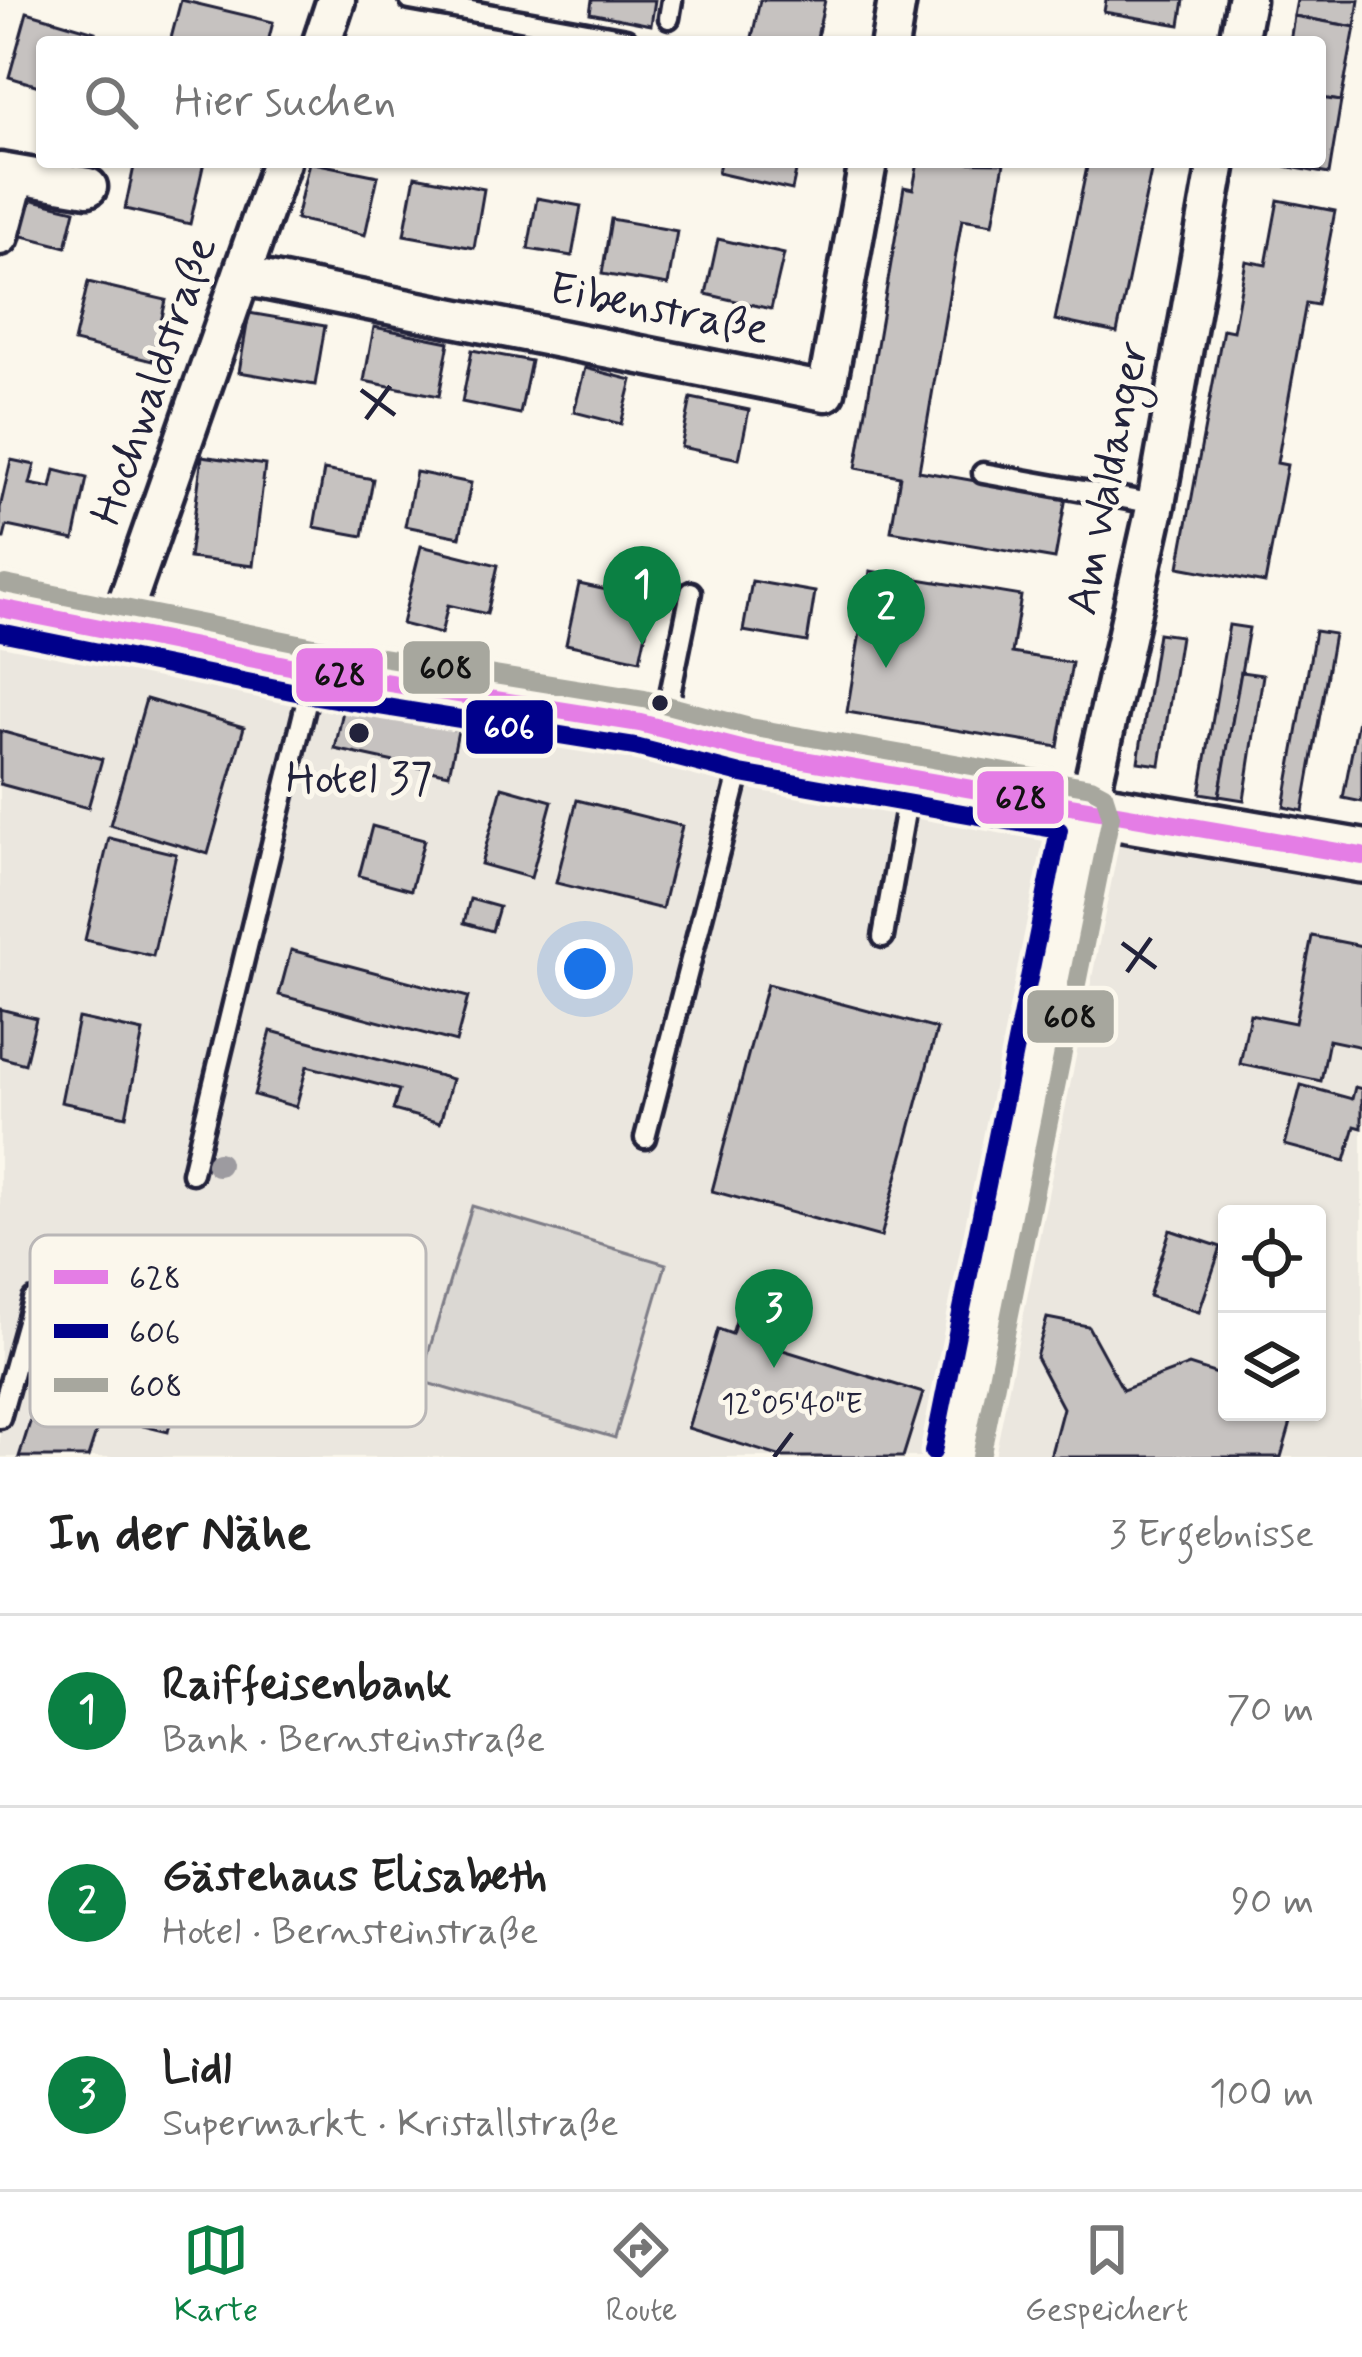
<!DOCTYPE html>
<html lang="de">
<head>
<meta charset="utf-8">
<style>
	:root { --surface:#fff; --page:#f6f6f6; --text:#222; --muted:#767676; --line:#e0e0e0; --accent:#0b8043 }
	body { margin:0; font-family:Mynerve,sans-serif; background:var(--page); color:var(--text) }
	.controls { position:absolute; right:36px; bottom:36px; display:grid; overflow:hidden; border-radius:12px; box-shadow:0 3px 9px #0004 }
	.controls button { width:108px; height:108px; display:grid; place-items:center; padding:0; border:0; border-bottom:3px solid var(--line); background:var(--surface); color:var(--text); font:60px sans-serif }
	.you { position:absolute; left:585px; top:969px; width:42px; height:42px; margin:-30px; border:9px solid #fff; border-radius:50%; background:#1a73e8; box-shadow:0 0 0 18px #1a73e833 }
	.badge { display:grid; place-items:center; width:78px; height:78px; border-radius:50%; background:var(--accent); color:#fff; font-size:39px; font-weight:700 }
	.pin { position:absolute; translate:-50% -99px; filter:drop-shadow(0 3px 6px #0008) }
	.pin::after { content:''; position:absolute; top:63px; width:42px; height:36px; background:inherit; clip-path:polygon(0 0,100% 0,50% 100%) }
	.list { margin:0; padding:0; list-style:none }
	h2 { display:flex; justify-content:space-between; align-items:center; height:156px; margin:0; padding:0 48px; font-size:51px }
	h2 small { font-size:39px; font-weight:400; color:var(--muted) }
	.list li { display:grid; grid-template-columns:78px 1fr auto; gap:36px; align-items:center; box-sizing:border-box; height:192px; padding:0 48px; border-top:3px solid var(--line) }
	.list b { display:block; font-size:45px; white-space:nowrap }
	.list p { margin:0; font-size:39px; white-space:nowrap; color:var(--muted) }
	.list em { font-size:39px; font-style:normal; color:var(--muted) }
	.icon { flex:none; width:66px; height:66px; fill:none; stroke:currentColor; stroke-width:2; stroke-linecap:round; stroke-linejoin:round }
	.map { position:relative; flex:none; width:1362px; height:1457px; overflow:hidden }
	.search { position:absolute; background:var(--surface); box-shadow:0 3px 9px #0004; left:36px; right:36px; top:36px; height:132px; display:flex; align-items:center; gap:30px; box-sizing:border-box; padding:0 42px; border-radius:12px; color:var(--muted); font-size:45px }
	.sheet { height:732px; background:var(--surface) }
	nav { display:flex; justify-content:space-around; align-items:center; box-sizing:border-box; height:168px; border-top:3px solid var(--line); background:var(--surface); font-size:33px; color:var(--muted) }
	nav a { display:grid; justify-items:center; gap:6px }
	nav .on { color:var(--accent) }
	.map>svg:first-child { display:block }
	.built { fill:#ebe7df; fill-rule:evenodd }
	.green { fill:#dbd8d3; stroke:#7e7d87; stroke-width:3 }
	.building { fill:#c6c2c0; stroke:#22223b; stroke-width:3 }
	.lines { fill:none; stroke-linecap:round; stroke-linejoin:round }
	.lane-casing { stroke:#22223b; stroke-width:27 }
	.street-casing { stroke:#22223b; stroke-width:45 }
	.secondary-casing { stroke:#22223b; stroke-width:60 }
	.lane { stroke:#fbf7ec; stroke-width:18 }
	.street { stroke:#fbf7ec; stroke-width:36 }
	.secondary { stroke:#fbf7ec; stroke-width:51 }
	.bus-1-casing { stroke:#fbf7ec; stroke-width:27 }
	.bus-2-casing { stroke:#fbf7ec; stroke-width:27 }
	.bus-3-casing { stroke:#fbf7ec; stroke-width:27 }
	.bus-1 { stroke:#e47de5; stroke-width:18 }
	.bus-2 { stroke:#00008b; stroke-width:18 }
	.bus-3 { stroke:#a7a79e; stroke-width:18 }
	.tree { fill:#9d9ba0 }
	.ticks { fill:none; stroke:#22223b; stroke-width:4.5 }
	.bus-dot { fill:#22223b; stroke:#fbf7ec; stroke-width:4.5 }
	.labels { text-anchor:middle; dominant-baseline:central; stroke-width:10; stroke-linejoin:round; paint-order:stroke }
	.street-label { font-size:45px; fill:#22223b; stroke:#fbf7ec }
	.poi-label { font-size:45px; fill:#22223b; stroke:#fbf7ec }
	.key { fill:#fbf7ec; stroke:#bab7b7; stroke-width:3 }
	.key-label { font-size:33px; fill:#22223b }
	.ticks-label { font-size:30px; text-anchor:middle; fill:#22223b; stroke:#fbf7ec; stroke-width:10; stroke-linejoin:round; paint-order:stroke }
	.line-badge { stroke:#fbf7ec; stroke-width:4.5 }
	.badge-label { font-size:33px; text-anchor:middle; font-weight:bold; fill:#fff }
	.pale-badge-label { font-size:33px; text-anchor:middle; font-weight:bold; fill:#111 }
</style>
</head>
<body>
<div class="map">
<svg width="1362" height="1457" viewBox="0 0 1362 1457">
	<rect width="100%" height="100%" fill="#fbf7ec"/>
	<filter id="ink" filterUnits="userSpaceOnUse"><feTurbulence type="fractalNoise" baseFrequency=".00833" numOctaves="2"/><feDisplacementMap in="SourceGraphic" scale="24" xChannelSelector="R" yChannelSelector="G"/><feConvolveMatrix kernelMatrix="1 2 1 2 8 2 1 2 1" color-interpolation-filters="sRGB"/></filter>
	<g filter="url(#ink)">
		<path class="built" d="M0,620L1126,834L1362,887V1457H0ZM1227,1214H1317V1412H1227Z"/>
		<polygon class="green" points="472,1206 666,1264 615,1438 420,1381"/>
		<g class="building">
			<polygon points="181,0 273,22 268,42 170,42"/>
			<polygon points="592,0 655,0 651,25 590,13"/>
			<polygon points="760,0 825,0 816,42 751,42"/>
			<polygon points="1106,0 1184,0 1180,25 1104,12"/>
			<polygon points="1297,0 1359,0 1355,27 1294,16"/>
			<polygon points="27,12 95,32 92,42 42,42 42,87 9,77"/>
			<polygon points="1294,16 1355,27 1341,101 1320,98 1320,42 1290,42"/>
			<polygon points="1320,98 1341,101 1329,174 1268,163 1320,162"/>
			<polygon points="135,162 204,162 190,224 125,209"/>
			<polygon points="309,162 378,176 365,235 296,219"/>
			<polygon points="720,162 798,162 792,190 718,173"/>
			<polygon points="918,162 1004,163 993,224 962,219 919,471 1066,497 1055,559 891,531 900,476 856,468 904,187 913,189"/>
			<polygon points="1088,162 1153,162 1117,333 1055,320"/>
			<polygon points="415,176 484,189 474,248 404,235"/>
			<polygon points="25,198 75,210 66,247 15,234"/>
			<polygon points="537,198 581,206 572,256 528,249"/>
			<polygon points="1278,200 1335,211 1317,305 1306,303 1277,463 1287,465 1265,583 1179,567 1223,329 1233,331 1246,261 1266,265"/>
			<polygon points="611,219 677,231 668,285 602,274"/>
			<polygon points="718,239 784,254 771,309 706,294"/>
			<polygon points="88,282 166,300 152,361 74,342"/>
			<polygon points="249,313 325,326 315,385 239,372"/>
			<polygon points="374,327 449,342 439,396 364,381"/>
			<polygon points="472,350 531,361 520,414 462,402"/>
			<polygon points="585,368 632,380 621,424 574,412"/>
			<polygon points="691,398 749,410 739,459 681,447"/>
			<polygon points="202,456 265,465 253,566 189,558"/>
			<polygon points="11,460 35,465 30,484 51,488 55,470 87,478 74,540 7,526 4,538 0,538 0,508"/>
			<polygon points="324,470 373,479 363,536 314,527"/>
			<polygon points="416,472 471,483 460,537 405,526"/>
			<polygon points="421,546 498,565 487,614 448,605 441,634 402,624"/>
			<polygon points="870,571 1021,596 1012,653 1072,663 1058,747 847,712"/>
			<polygon points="752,581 815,592 807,642 743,631"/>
			<polygon points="579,584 653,600 640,660 566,644"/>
			<polygon points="1229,625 1249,628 1219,796 1200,793"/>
			<polygon points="1315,631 1334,634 1303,811 1284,807"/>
			<polygon points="1158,633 1180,636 1160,765 1138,762"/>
			<polygon points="1241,672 1263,675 1244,800 1219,796"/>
			<polygon points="146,699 244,727 208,854 110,825"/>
			<polygon points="1362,699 1362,802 1343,798"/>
			<polygon points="344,706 458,731 449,774 335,749"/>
			<polygon points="0,731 102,759 88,808 0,784"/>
			<polygon points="502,787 552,801 531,878 481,864"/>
			<polygon points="577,800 682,826 662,909 556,883"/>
			<polygon points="372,826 424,840 411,890 359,876"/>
			<polygon points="109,838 176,854 153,956 85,940"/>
			<polygon points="470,899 499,907 492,931 464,923"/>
			<polygon points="1312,936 1362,946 1362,1047 1329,1040 1321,1081 1240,1064 1250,1014 1295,1023"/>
			<polygon points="291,950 468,997 456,1042 279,995"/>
			<polygon points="767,984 937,1029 881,1237 712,1191"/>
			<polygon points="0,1009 36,1018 25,1064 0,1057"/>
			<polygon points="78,1018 143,1032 126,1116 61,1102"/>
			<polygon points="271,1031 452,1079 440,1123 393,1110 399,1090 307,1066 296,1107 254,1095"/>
			<polygon points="1301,1085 1352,1099 1355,1087 1362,1089 1362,1128 1355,1126 1345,1161 1285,1145"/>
			<polygon points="1170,1230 1221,1247 1199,1312 1149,1296"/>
			<polygon points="740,1308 768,1317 760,1343 923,1393 903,1457 782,1457 688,1428 718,1329 732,1334"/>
			<polygon points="1047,1318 1088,1326 1123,1390 1189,1365 1227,1377 1227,1412 1294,1412 1281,1457 1050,1457 1063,1408 1036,1357"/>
			<polygon points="55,1343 118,1364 88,1457 19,1457"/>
			<polygon points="152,1389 176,1395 168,1432 143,1426"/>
		</g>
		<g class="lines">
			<defs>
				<g id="lane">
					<polyline points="410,0 626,39"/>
					<polyline points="669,18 672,0"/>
					<polyline points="983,473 1156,504"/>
					<polyline points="664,724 691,592"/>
					<polyline points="883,937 910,784"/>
					<polyline points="645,1138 744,754"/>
					<polyline points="192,1173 313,675"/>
					<polyline points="0,1418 33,1300"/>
				</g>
				<g id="street">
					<polyline points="322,42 336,0"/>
					<polyline points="890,42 897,0"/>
					<polyline points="1238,42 1246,0"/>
					<polyline points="0,172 88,187"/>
					<polyline points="0,236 16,176"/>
					<polyline points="243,276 826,392 868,162"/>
					<polyline points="117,631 281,162"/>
					<polyline points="957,1457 1087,811 1156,504 1217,162"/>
				</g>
				<polyline id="secondary" points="0,608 315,671 640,723 745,750 1362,856"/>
			</defs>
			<use href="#lane" class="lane-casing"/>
			<use href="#street" class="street-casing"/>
			<use href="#secondary" class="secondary-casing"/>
			<use href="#lane" class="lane"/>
			<use href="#street" class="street"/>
			<use href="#secondary" class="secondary"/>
			<defs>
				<polyline id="bus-1" points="0,608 315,671 640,723 745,750 1362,856"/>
				<polyline id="bus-2" points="0,632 311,695 635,747 741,774 1059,830 933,1452"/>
				<polyline id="bus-3" points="5,584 319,647 644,699 750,727 1091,787 1104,794 1111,816 981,1457"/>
			</defs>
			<use href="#bus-1" class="bus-1-casing"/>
			<use href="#bus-2" class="bus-2-casing"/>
			<use href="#bus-3" class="bus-3-casing"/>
			<use href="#bus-1" class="bus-1"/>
			<use href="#bus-2" class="bus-2"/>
			<use href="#bus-3" class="bus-3"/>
		</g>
		<circle class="tree" cx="218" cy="1164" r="12"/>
	</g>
	<path class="ticks" d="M361,390L395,415M366,419L390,386M1122,943L1156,968M1127,972L1151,938M774,1457L792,1433"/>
	<g class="bus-dot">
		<circle cx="660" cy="703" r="10"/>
		<circle cx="359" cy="733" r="12"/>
	</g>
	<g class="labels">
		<g class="street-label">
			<text transform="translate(659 310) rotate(11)">Eibenstraße</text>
			<text transform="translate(155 381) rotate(-71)">Hochwaldstraße</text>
			<text transform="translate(1109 478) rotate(-79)">Am Waldanger</text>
		</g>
		<g class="poi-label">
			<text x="359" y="779">Hotel 37</text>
		</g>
	</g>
	<rect x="30" y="1235" width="396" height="192" rx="18" class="key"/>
	<rect x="54" y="1270" width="54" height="14" fill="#e47de5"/>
	<rect x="54" y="1324" width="54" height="14" fill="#00008b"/>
	<rect x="54" y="1378" width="54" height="14" fill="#a7a79e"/>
	<g class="key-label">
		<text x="129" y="1289">628</text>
		<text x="129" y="1343">606</text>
		<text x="129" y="1397">608</text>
	</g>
	<g class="ticks-label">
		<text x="792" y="1413">12°05'40"E</text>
	</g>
	<g class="line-badge">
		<rect x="401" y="639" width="91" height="57" rx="12" fill="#a7a79e"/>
		<rect x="294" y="646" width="91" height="58" rx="12" fill="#e47de5"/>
		<rect x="464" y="698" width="91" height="58" rx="12" fill="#00008b"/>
		<rect x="975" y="769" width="91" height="57" rx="12" fill="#e47de5"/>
		<rect x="1025" y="988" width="91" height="57" rx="12" fill="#a7a79e"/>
	</g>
	<g class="badge-label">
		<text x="509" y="738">606</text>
	</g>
	<g class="pale-badge-label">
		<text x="446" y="679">608</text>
		<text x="340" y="686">628</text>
		<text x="1021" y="809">628</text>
		<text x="1070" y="1028">608</text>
	</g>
</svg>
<div class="controls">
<button><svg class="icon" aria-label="locate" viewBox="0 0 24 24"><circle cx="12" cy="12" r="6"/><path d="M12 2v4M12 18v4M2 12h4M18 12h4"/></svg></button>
<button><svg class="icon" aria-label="layers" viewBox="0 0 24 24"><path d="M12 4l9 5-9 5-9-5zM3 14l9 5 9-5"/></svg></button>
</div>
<div class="you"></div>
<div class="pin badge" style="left:642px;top:645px">1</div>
<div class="pin badge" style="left:886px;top:668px">2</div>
<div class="pin badge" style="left:774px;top:1368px">3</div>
<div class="search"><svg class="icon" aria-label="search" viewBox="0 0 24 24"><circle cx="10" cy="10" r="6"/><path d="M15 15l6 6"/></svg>Hier suchen</div>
</div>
<section class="sheet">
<h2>In der Nähe<small>3 Ergebnisse</small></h2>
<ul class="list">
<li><span class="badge">1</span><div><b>Raiffeisenbank</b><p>Bank · Bernsteinstraße</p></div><em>70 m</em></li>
<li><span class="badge">2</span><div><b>Gästehaus Elisabeth</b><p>Hotel · Bernsteinstraße</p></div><em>90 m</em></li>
<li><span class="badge">3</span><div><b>Lidl</b><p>Supermarkt · Kristallstraße</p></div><em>100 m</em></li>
</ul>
</section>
<nav>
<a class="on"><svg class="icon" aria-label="map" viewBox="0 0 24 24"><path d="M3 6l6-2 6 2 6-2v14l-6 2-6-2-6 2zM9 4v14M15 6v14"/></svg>Karte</a>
<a><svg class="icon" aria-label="directions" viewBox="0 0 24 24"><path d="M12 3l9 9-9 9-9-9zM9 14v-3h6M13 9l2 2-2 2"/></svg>Route</a>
<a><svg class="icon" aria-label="saved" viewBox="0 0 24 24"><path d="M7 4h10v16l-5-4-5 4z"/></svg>Gespeichert</a>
</nav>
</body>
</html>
